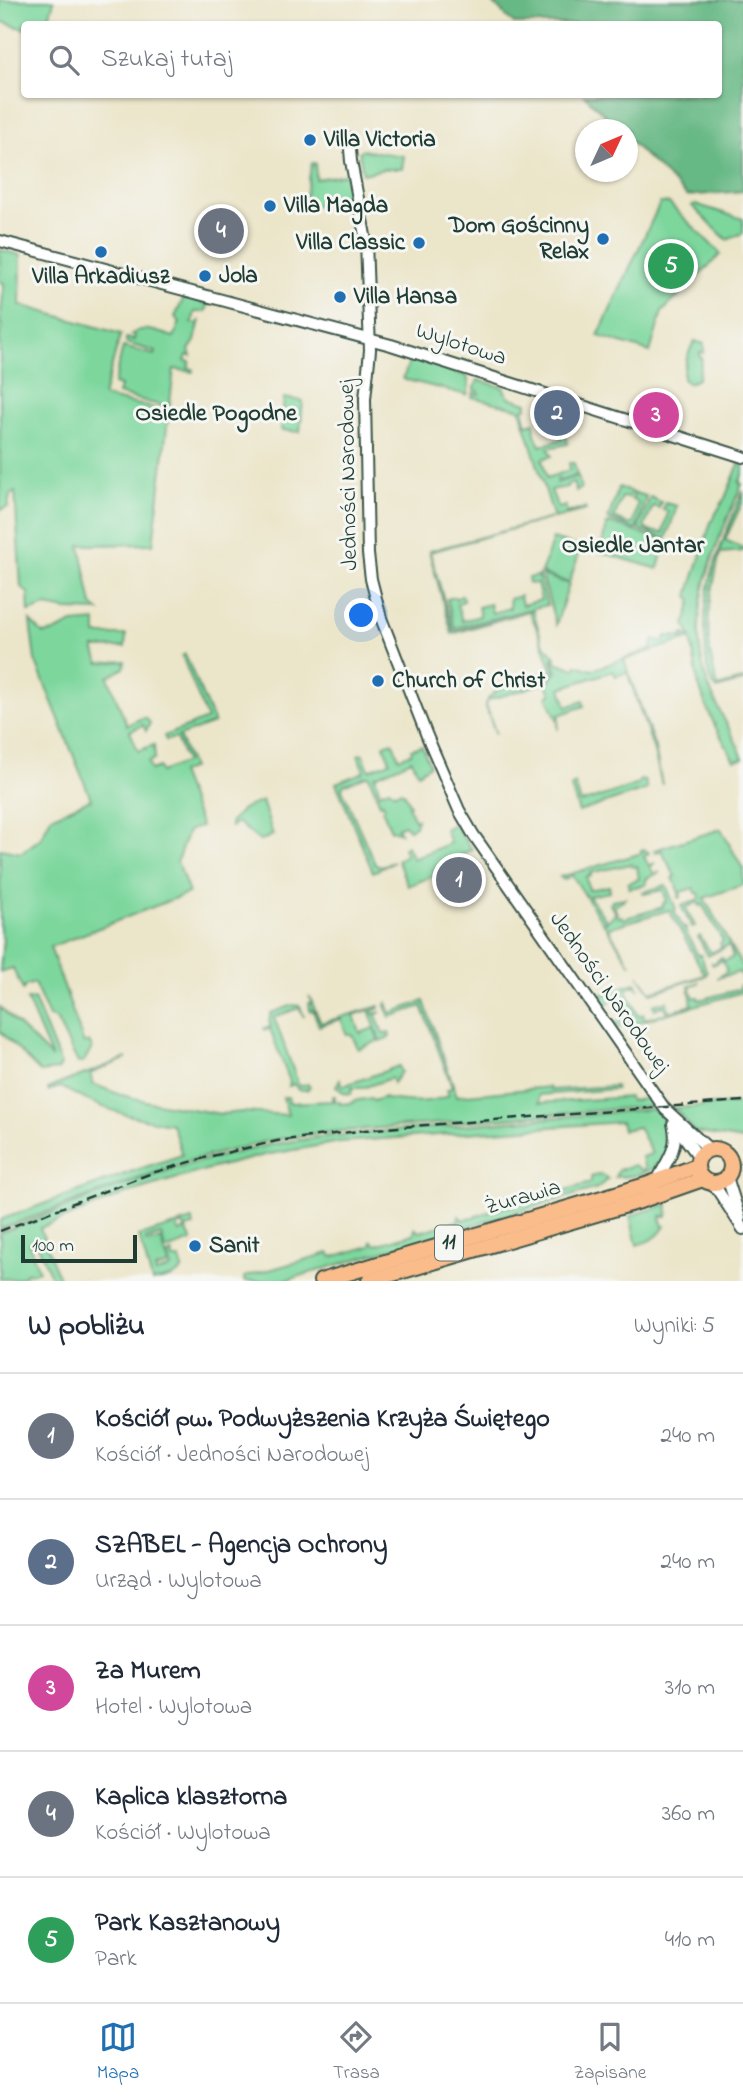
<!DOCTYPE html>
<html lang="pl">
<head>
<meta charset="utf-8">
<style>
	:root { --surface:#fff; --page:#f6f6f7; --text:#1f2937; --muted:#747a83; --line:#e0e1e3; --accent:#1f6fb2 }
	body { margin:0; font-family:"Indie Flower",sans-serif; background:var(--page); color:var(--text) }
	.compass { position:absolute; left:575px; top:119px; width:63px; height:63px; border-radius:50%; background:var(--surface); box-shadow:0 2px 5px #0004; rotate:46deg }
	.scale { position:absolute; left:21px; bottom:18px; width:116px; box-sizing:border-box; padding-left:7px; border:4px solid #1f3d34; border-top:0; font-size:19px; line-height:24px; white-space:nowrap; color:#1f3d34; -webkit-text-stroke:5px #f6f6f2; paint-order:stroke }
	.you { position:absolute; left:362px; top:616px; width:24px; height:24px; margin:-18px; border:5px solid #fff; border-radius:50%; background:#1a73e8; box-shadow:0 0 0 10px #1a73e833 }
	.badge { display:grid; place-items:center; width:46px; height:46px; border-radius:50%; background:var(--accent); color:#fff; font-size:23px; font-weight:700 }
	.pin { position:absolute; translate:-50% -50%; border:4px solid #fff; box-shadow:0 2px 7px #0006 }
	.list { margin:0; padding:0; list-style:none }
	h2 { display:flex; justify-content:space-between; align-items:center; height:91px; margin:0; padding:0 28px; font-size:30px }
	h2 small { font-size:23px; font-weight:400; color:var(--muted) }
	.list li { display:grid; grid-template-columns:46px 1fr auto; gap:21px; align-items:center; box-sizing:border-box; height:126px; padding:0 28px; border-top:2px solid var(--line) }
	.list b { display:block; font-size:26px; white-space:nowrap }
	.list p { margin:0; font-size:23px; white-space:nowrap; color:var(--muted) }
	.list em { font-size:23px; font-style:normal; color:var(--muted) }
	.icon { flex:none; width:38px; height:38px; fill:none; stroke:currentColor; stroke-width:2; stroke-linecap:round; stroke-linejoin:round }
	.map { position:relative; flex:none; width:743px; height:1281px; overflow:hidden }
	.search { position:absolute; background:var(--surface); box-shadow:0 2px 5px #0004; left:21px; right:21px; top:21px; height:77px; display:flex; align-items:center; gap:18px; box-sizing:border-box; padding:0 24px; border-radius:7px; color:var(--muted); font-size:26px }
	.sheet { height:721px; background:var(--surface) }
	nav { display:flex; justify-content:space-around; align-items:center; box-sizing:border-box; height:98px; border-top:2px solid var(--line); background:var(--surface); font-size:19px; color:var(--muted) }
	nav a { display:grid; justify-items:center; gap:4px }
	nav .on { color:var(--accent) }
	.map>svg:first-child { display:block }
	.green { fill:#7dd79d; stroke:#4e8a68; stroke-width:2 }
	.forest { fill:#66b884; stroke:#427a5c; stroke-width:2 }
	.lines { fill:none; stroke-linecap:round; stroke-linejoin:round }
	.minor-casing { stroke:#3e564a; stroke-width:14 }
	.major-casing { stroke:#3e564a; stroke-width:18 }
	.minor { stroke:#fff; stroke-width:10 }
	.major { stroke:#f9bc8a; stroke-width:14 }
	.rail { stroke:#1f3d34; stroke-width:2.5; stroke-dasharray:10 5; stroke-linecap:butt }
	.poi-dot { fill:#1f6fb2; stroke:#f6f6f2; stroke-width:2.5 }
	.labels { text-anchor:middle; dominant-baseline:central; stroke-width:6; stroke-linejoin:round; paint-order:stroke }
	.shield { fill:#f6f6f2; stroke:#60746d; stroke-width:2 }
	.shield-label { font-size:21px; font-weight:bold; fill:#1f3d34 }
	.poi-label { font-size:23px; font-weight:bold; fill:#1f3d34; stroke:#f6f6f2; text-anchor:start }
	.street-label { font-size:23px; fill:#1f3d34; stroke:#f6f6f2 }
	.neighbourhood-label { font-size:24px; font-weight:bold; fill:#1f3d34; stroke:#f6f6f2 }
</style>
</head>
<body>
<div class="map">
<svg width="743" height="1281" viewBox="0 0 743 1281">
	<rect width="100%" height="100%" fill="#f6f6f2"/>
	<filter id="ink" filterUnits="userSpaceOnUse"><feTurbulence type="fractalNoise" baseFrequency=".0143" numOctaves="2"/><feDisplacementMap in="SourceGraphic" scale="14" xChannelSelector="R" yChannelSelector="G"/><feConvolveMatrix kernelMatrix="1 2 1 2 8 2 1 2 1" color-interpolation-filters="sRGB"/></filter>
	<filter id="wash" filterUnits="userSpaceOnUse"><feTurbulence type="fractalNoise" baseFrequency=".00686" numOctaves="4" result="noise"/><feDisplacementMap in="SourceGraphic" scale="28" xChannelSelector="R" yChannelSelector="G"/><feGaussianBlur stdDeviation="1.57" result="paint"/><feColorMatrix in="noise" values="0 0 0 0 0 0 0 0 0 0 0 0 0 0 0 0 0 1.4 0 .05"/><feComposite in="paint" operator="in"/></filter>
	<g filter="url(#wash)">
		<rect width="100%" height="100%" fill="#ebe5c9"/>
		<g class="green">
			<polygon points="0,0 50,0 54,1 47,24 24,24 24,29 0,21"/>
			<polygon points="362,150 404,156 402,169 384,169 363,174 359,152"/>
			<polygon points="312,163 315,163 316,179 346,174 351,199 303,208"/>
			<polygon points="660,203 669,203 721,254 662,312 650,352 598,336"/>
			<polygon points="695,204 743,219 743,233 727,240 692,206"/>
			<path d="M0,250L21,255L20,305L121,334L103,396L109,398L162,410L163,406L118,394L120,386L114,384L123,347L155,355L156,352L126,343V338L134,340L135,336L131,335C142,324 159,333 174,337L180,322L175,317L184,297L209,304L205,312H195L192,323L198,324L200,320L195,341L189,350L191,356L187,355L185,361L190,362L188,368L193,369V372L174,369L153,544L80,545L92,605L99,611L67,610L46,606L29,612L28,593L21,587L15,492L10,495L8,507L0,510V334L2,325L0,324L4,283L0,282Z"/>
			<path d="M695,341L704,344V353L700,352L699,356L702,358L698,379L688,383L683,379C682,372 690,346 695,341Z"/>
			<polygon points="410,359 467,376 469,385 467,395 403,379"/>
			<polygon points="478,380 503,387 508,397 527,403 527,408 523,408 527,425 534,423 535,434 540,446 562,439 560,433 565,432 568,444 548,448 552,456 542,459 547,478 570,470 569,463 574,463 577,475 560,480 558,478 557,483 578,476 581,489 576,491 573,482 567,485 567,487 551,490 558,508 566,506 566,513 585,508 586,510 554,518 520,409 472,397 473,393 479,394 479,391 474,390"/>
			<polygon points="284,398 303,401 300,432 281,430"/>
			<path d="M739,464L743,465V473L739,483L742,484C716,547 686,605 705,675C713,704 732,730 743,758L734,760L716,728L706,706L698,683L691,638L624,660L655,747L662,785L653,748L627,672L616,676L613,671L561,688L567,707L583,701L584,706L559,715L558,730V721L547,696L551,694L547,684L557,672L554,662L556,656V662L575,669L577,665L592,670L651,649L654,639L664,642L666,636L683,637V634H686L687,637H691L685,624L692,600L688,596L711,522L725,498Z"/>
			<polygon points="619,487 631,492 629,498 622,497 614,518 627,524 633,524 638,502 632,500 634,493 646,496 636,530 608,519"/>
			<path d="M743,491V501L725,540L743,548V551L720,553C708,609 702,633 718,687L743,679V681L717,689C708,681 707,665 706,654C699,589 719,550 743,491Z"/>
			<polygon points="650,497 661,502 659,508 653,506 644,527 649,531 663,533 668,512 663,510 665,503 677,506 666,539 638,529"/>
			<path d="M552,518L430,552L453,631L533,610L542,641L554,656L552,661L555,671L546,683L488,700L486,705L496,735L485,704C493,685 532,675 552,671C546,651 538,630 529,611L452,634L429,551Z"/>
			<polygon points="610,523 665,541 658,569 600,552 607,524"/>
			<polygon points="553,539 581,548 569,583 541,573"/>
			<polygon points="539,575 547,605 454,628 447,599 455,597 456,599 462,595 464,601 457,604 462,621 480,616 478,607 490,604 492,613 510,608 509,599 520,596 522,605 541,600 537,583 529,584 528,578 537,576 538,578"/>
			<polygon points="542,575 569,584 556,625"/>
			<polygon points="30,621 43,634 54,632 73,623 96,621 96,635 126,635 125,647 94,648 99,663 125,661 124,668 108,677 127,725 142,718 146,718 150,723 146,731 143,725 130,731 138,751 154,745 155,759 148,762 151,770 159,767 161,772 186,762 176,738 166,740 164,736 207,719 182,656 185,654 214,723 179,736 192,768 180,773 201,826 188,831 177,861 189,893 50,947 84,1044 89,1042 92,1048 84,1061 78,1063 56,1019 49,1017 34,983 25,986 23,990 13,968 0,972 3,939 0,931 0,849 21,853 41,838 51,817 91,799 35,660"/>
			<polygon points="393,742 399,758 412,753 411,749 422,746 430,765 418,773 412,760 375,776 379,790 375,791 369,776 366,776 343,785 342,789 375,864 381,866 394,862 373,872 336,783 364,772 358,755 363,754 369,770 390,762 384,745"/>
			<polygon points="640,780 645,781 647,789 579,812 571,787 575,784 581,803 639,784"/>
			<polygon points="389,789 395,793 401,791 405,794 410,805 408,806 415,820 417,819 415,826 409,829 404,825 397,828 400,833 391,830 382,809 385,808 383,803 380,804 376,794"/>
			<polygon points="262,801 273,835 260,841 237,822 231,827 230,823 242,809"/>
			<polygon points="457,822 459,832 472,849 434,870 436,875 408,886 397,860 406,855 403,848 407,846 413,859 450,843 445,829"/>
			<polygon points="721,829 743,869 743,885 704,898 743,968 743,982 740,972 717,978 727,971 722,960 713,965 711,962 714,964 721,957 725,961 733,957 729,945 708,956 698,937 700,936 711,953 722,947 720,943 723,941 702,904 700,906 697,902 686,908 695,926 692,927 681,906 700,899 699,893 696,893 694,888 680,892 681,897 678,898 680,896 673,877 675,876 661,850 656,853 654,850"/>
			<polygon points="644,849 649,853 644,857 649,866 655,863 650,867 654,874 660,872 646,879 646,885 629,888 628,883 639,879 637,866 632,867 631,864 590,873 591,876 586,877 589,890 609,886 610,892 589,896 606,920 603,923 572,875 564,880 560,877 642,853 641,850"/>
			<polygon points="666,885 676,909 674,911 684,929 686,928 685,931 698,955 701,955 707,973 705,976 651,993 638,975 651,992 705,975 669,910 608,928 631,965 604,924 616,913 610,905 612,900 625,898 623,901 614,905 618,917 622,916 623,919 663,907 663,903 667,902 663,890 644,894 643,892"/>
			<polygon points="700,982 690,986 694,998 698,997 699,1000 740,989 739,986 743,985 743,992 617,1028 614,1023 630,1018 616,998 603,1007 598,1002 603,1000 602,998 597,999 595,997 634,983 637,984 639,990 636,985 626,989 638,1016 643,1014 645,1019 667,1013 664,1005 655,1009 653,1005 667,1001 669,1012 692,1005 689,986"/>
			<polygon points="309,996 321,1023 379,1006 379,1008 372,1011 373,1014 381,1012 376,1015 383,1034 389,1033 390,1037 380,1041 369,1010 354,1015 360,1033 374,1028 378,1041 358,1049 352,1035 347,1035 341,1019 319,1026 313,1010 310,1011 309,1003 312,1002"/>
			<polygon points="34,999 61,1065 58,1070 40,1072 0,1031 0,1007 52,1058 27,1000"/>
			<path d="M424,1001L457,1096L549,1087L550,1090L615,1086L616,1089L539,1095V1103L629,1097L630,1101L649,1098L654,1106L318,1133L267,1141L184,1162L0,1229V1220L133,1171L182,1155L172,1124C132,1119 96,1107 61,1087L48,1091V1089L54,1086L127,1058L90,1074L93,1084L118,1094L150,1102L221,1114L242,1112L288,1115L283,1097H288L289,1103L333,1101V1096H335V1101L340,1102V1104L352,1103L353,1101L371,1098L373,1101L385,1097L386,1099C408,1101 428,1105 449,1095L447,1090L452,1087L422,1006L390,1017L385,1006L387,1003L391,1013Z"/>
			<polygon points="293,1005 300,1006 304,1017 299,1008 274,1017 299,1086 308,1084 310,1086 307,1090 298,1090 294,1084 289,1086 290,1082 270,1029 265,1030 264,1028 271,1027 269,1021 271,1013"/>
			<polygon points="399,1066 401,1072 393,1083 391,1078 363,1088 352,1088 351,1094 344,1093 336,1086 340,1079 343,1086"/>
			<polygon points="743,1103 743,1140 695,1132 674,1108"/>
			<path d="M655,1109C674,1126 673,1159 648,1171C638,1176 626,1177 615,1177L618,1170L634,1165L642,1170H645L642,1157L652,1154L638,1127L623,1130L621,1122L340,1142L265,1155L209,1169L130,1192L40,1228L60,1281H53L36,1241L29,1244L39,1271L29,1274L28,1272L24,1274L25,1276L14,1279H0V1233L115,1188L185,1165L268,1145L320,1137Z"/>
			<polygon points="598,1175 604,1176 608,1179 597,1188 283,1281 244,1281 244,1277 329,1253 332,1257 371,1246 372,1241 376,1245 414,1234 415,1228 419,1232 458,1221 459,1216 463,1220 503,1208 504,1203 507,1207 547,1195 548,1190 551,1194 591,1183 591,1177"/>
			<path d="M668,1204L667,1216H661L662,1225L665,1226C658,1238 650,1241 637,1245L630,1216Z"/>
			<path d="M192,1220L194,1226L186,1228L181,1224L177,1228L180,1232L186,1229L192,1241L166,1250L161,1235L146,1240L147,1243L161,1239L169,1265L155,1269L156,1273L171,1268L167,1255L172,1253L173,1259H180L183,1269C177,1277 162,1281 152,1281L139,1236Z"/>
		</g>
		<polygon class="forest" points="490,0 743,0 743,191 687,196 628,139 628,130 619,129 584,95 718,94 718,24 514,24"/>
	</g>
	<g filter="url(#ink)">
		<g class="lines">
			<defs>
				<g id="minor">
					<polyline points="349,138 351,161 366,241 370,350 365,399 368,554 371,579 381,618 427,736 459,810 473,834 651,1089 665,1109 709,1149"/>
					<polyline points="0,241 391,345 743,457"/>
					<polyline points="678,1129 699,1157"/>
					<polyline points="727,1177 740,1218"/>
					<path d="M657,1181C666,1161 680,1148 673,1124"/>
					<polyline points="713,1183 743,1229"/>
				</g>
				<g id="major">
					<circle cx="714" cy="1166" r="17"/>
					<polyline points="321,1281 646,1185 697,1166"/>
					<polyline points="369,1281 640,1201 703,1179"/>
				</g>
			</defs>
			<use href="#minor" class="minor-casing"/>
			<use href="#major" class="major-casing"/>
			<use href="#minor" class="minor"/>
			<use href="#major" class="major"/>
			<polyline class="rail" points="0,1231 152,1173 208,1157 277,1141 374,1129 743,1101"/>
		</g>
	</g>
	<g class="poi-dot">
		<circle cx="310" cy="140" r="7"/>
		<circle cx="270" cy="206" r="7"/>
		<circle cx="603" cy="239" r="7"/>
		<circle cx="419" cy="243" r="7"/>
		<circle cx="101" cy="252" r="7"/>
		<circle cx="205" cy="276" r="7"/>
		<circle cx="340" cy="297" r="7"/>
		<circle cx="378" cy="681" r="7"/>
		<circle cx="195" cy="1246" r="7"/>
	</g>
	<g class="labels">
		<rect class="shield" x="435" y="1225.5" width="28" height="35" rx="5"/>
		<g class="shield-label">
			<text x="449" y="1243">11</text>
		</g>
		<g class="poi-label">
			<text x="324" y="140">Villa Victoria</text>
			<text x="284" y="206">Villa Magda</text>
			<text x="589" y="226" text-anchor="end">Dom Gościnny<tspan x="589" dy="26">Relax</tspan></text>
			<text x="405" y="243" text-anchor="end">Villa Classic</text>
			<text x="219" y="276">Jola</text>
			<text x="101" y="277" text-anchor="middle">Villa Arkadiusz</text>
			<text x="354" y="297">Villa Hansa</text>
			<text x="392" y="681">Church of Christ</text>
			<text x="209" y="1246">Sanit</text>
		</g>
		<g class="street-label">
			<text transform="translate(461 345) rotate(18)">Wylotowa</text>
			<text transform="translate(349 475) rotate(-91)">Jedności Narodowej</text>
			<text transform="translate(609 993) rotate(55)">Jedności Narodowej</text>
			<text transform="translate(523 1198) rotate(-16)">Żurawia</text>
		</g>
		<g class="neighbourhood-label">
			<text x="216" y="414">Osiedle Pogodne</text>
			<text x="633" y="546">Osiedle Jantar</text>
		</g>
	</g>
</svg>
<svg class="compass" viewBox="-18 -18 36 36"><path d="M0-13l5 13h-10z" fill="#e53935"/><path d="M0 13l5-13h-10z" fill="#747a83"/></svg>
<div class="scale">100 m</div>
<div class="you"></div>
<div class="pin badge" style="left:459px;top:880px;background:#6b7280">1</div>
<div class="pin badge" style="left:557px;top:413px;background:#5c6f8a">2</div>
<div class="pin badge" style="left:656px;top:415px;background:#d1479c">3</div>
<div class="pin badge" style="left:221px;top:231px;background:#6b7280">4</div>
<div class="pin badge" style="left:671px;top:266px;background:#2e9e5b">5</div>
<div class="search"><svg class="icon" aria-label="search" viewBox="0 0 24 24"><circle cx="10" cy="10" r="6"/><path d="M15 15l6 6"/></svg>Szukaj tutaj</div>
</div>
<section class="sheet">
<h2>W pobliżu<small>Wyniki: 5</small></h2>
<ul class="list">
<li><span class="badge" style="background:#6b7280">1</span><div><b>Kościół pw. Podwyższenia Krzyża Świętego</b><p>Kościół · Jedności Narodowej</p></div><em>240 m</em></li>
<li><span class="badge" style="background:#5c6f8a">2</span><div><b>SZABEL - Agencja Ochrony</b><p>Urząd · Wylotowa</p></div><em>240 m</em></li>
<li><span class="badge" style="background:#d1479c">3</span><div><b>Za Murem</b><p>Hotel · Wylotowa</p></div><em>310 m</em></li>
<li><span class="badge" style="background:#6b7280">4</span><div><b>Kaplica klasztorna</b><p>Kościół · Wylotowa</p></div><em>360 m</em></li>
<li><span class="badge" style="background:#2e9e5b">5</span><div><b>Park Kasztanowy</b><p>Park</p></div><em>410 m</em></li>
</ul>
</section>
<nav>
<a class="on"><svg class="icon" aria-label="map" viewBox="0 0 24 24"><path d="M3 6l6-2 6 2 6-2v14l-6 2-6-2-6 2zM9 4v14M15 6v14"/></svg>Mapa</a>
<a><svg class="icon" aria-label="directions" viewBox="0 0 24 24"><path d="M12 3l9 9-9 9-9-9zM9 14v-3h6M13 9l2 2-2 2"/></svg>Trasa</a>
<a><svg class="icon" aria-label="saved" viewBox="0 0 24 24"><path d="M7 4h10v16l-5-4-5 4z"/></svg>Zapisane</a>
</nav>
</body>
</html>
